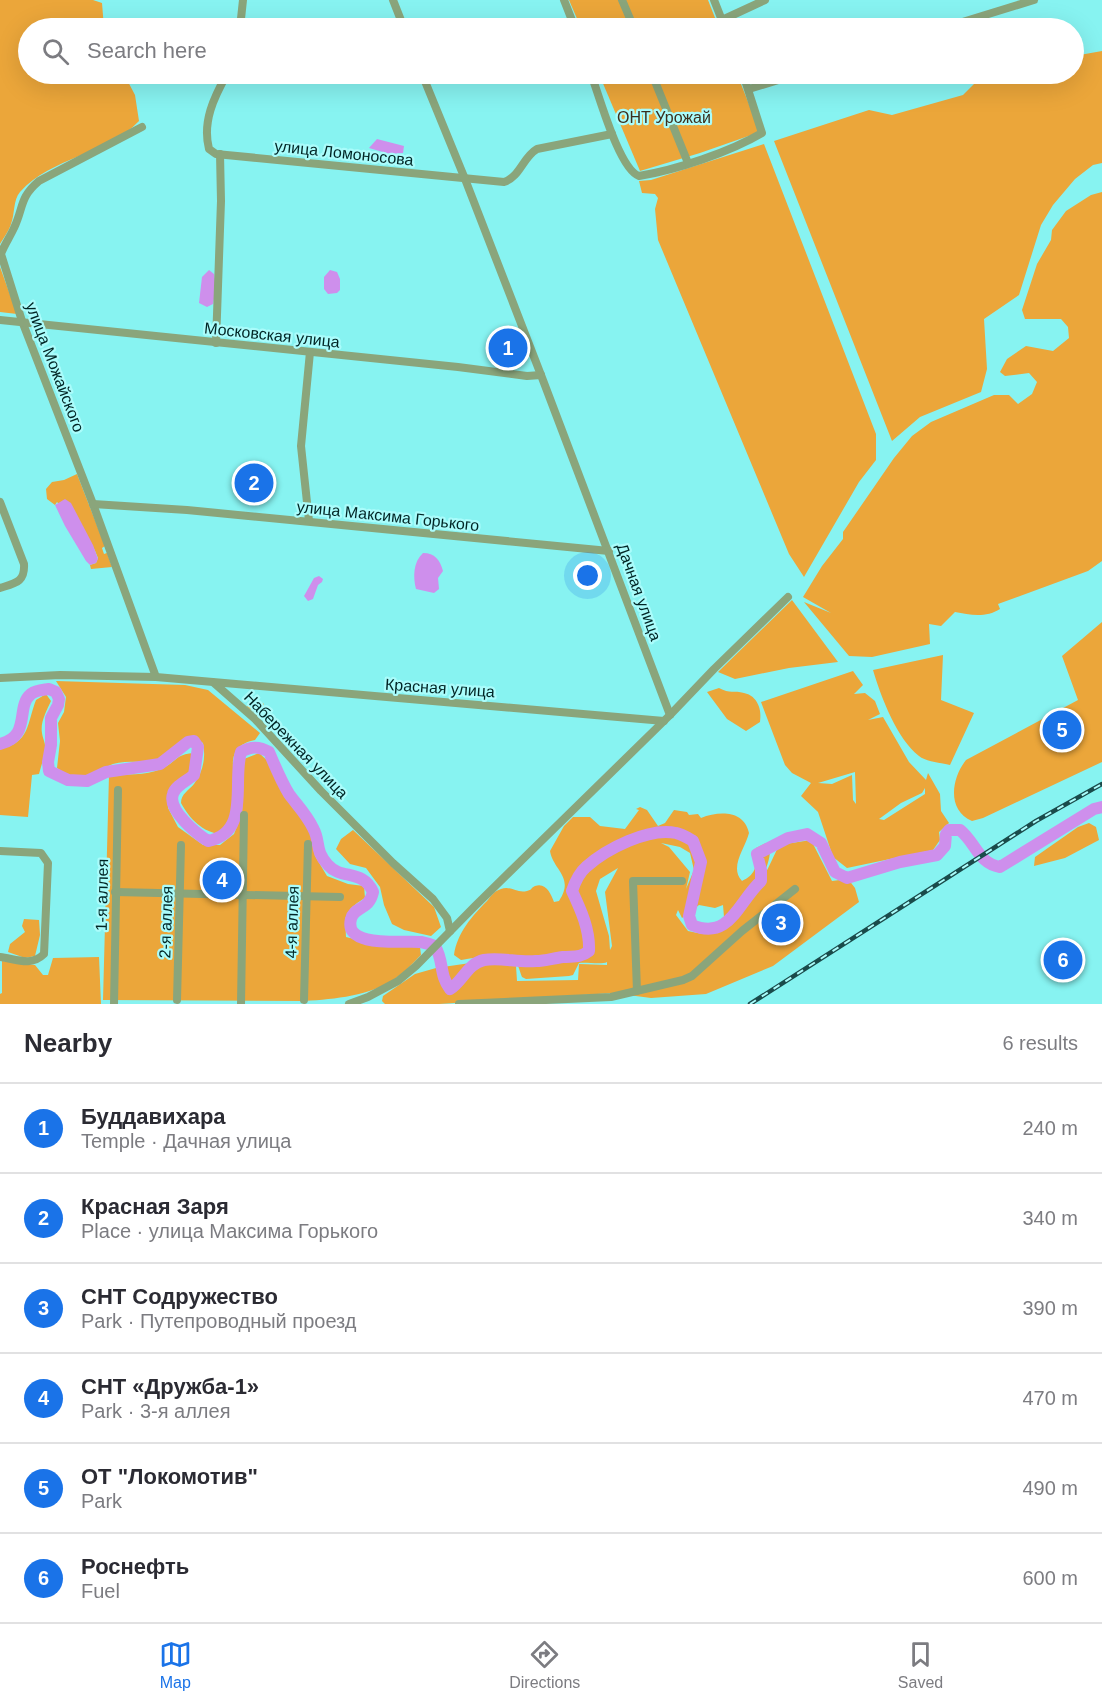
<!DOCTYPE html>
<html lang="en">
<head>
<meta charset="utf-8">
<style>
	:root { --surface:#fff; --page:#f2f2f3; --text:#2b2b33; --muted:#7c7c81; --line:#e1e1e2; --accent:#1a73e8 }
	body { margin:0; font-family:Helvetica,sans-serif; background:var(--page); color:var(--text) }
	.you { position:absolute; left:588px; top:576px; width:21px; height:21px; margin:-15px; border:4px solid #fff; border-radius:50%; background:#1a73e8; box-shadow:0 0 0 9px #1a73e833 }
	.badge { display:grid; place-items:center; width:39px; height:39px; border-radius:50%; background:var(--accent); color:#fff; font-size:20px; font-weight:700 }
	.pin { position:absolute; translate:-50% -50%; border:3px solid #fff; box-shadow:0 2px 6px #0006 }
	.list { margin:0; padding:0; list-style:none }
	h2 { display:flex; justify-content:space-between; align-items:center; height:78px; margin:0; padding:0 24px; font-size:26px }
	h2 small { font-size:20px; font-weight:400; color:var(--muted) }
	.list li { display:grid; grid-template-columns:39px 1fr auto; gap:18px; align-items:center; box-sizing:border-box; height:90px; padding:0 24px; border-top:2px solid var(--line) }
	.list b { display:block; font-size:22px; white-space:nowrap }
	.list p { margin:0; font-size:20px; white-space:nowrap; color:var(--muted) }
	.list em { font-size:20px; font-style:normal; color:var(--muted) }
	.icon { flex:none; width:33px; height:33px; fill:none; stroke:currentColor; stroke-width:2; stroke-linecap:round; stroke-linejoin:round }
	.map { position:relative; flex:none; width:1102px; height:1004px; overflow:hidden }
	.search { position:absolute; background:var(--surface); box-shadow:0 6px 24px #0002; left:18px; right:18px; top:18px; height:66px; display:flex; align-items:center; gap:15px; box-sizing:border-box; padding:0 21px; border-radius:33px; color:var(--muted); font-size:22px }
	.sheet { height:618px; background:var(--surface) }
	nav { display:flex; justify-content:space-around; align-items:center; box-sizing:border-box; height:84px; border-top:2px solid var(--line); background:var(--surface); font-size:16px; color:var(--muted) }
	nav a { display:grid; justify-items:center; gap:3px }
	nav .on { color:var(--accent) }
	.map>svg:first-child { display:block }
	.green { fill:#eba63a; fill-rule:evenodd }
	.water { fill:#ce8fec }
	.lines { fill:none; stroke-linecap:round; stroke-linejoin:round }
	.river { stroke:#ce8fec; stroke-width:12 }
	.minor { stroke:#8aa57b; stroke-width:8 }
	.rail-casing { stroke:#1a4b4b; stroke-width:4.5 }
	.rail { stroke:#aafcfb; stroke-width:2; stroke-dasharray:7; stroke-linecap:butt }
	.labels { text-anchor:middle; dominant-baseline:central; stroke-width:4.5; stroke-linejoin:round; paint-order:stroke }
	.park-label { font-size:16px; fill:#3c2f1d; stroke:#aafcfb }
	.street-label { font-size:16px; fill:#012525; stroke:#aafcfb }
</style>
</head>
<body>
<div class="map">
<svg width="1102" height="1004" viewBox="0 0 1102 1004">
	<rect width="100%" height="100%" fill="#87f3f1"/>
	<g class="green">
		<path d="M0,0H93L102,3L104,28H28V74H124L135,95L139,121C109,154 51,157 20,192C13,200 15,214 11,224C9,231 4,237 0,244Z"/>
		<polygon points="569,0 708,0 719,28 581,28"/>
		<polygon points="1102,51 1102,163 1093,165 1075,179 1053,205 1041,225 1019,295 984,319 987,369 981,392 920,417 892,441 774,141 869,110 892,115 963,95 980,78 997,74 1074,74 1074,56"/>
		<polygon points="599,74 737,74 760,132 700,153 640,171"/>
		<polygon points="764,144 876,434 876,460 859,482 804,577 789,554 658,240 655,209 658,198 655,194 642,193 639,181 651,180"/>
		<path d="M1102,192V561L1088,571L998,604L1000,609C986,618 970,615 955,612L941,626L929,624L930,644L872,657L849,656L804,602L831,613L803,597L822,566L843,539V532L894,458L912,436L931,422L994,395H1009L1018,404L1032,394L1037,382L1029,373L1005,376L1000,372L1007,359L1026,346L1053,351L1069,338L1068,327L1061,319H1025L1022,310L1037,264L1051,240L1052,230L1066,211L1091,195Z"/>
		<polygon points="0,267 17,314 0,312"/>
		<path d="M77,474L105,546L102,548L104,554L107,553L112,567L91,569L90,565L96,563L98,558C90,535 74,520 57,502L55,505L47,499L46,489L52,482L64,480Z"/>
		<polygon points="792,600 838,662 789,668 735,679 718,672"/>
		<path d="M1102,622V762L983,818L972,821C947,810 951,779 966,760L1078,700L1062,656Z"/>
		<path d="M943,655L941,700L974,713L950,765C942,763 926,762 919,756C897,739 881,697 873,670Z"/>
		<path d="M853,671L863,685L854,694L865,693L875,701L880,714L868,720L883,717L909,762L926,780L928,773L940,794L941,811L949,823L939,832L940,840L933,850L847,868L833,857L818,812L801,796L811,783L792,773L785,765L761,702ZM855,772L856,804L853,800L852,775L832,784L818,783ZM925,788V794L884,820L879,819L901,803L922,793Z"/>
		<path d="M56,681L185,685L208,690L260,733L255,740C220,747 237,777 237,800C236,813 229,824 221,834C203,833 189,818 181,803C181,794 189,790 194,784C203,772 206,758 203,743C186,729 174,755 160,760C146,763 128,760 113,764C103,767 94,777 83,777C74,777 65,774 57,768L60,741L58,723L64,712L66,697Z"/>
		<path d="M719,688C730,694 734,690 744,693C758,696 762,710 760,722L746,731L727,719L707,692Z"/>
		<path d="M46,694L51,701C47,710 40,722 42,733C43,740 46,743 45,751C44,758 41,766 39,774L32,775L28,817L0,815V749C30,743 27,723 36,700Z"/>
		<polygon points="254,697 264,704 257,714 247,707"/>
		<path d="M194,753L188,775L170,791L168,808L178,827L203,845H220L234,834L242,814L244,759L259,753L270,763L285,792L310,831L315,856L327,876L348,884L364,886L365,898C345,910 345,915 346,937L370,943L420,947L421,955C413,963 405,972 396,978C370,996 335,999 305,1001L103,1000L109,775C126,774 145,776 161,769C176,763 175,754 194,753Z"/>
		<path d="M640,807L647,810L658,826L665,823L674,810L687,812L689,815L698,814L701,818C719,811 744,810 749,833C745,849 729,867 742,881C758,873 756,865 756,848L766,843L770,851C769,877 744,901 728,919L724,917L723,905L715,908L699,905L682,918L678,910L676,915L688,931C694,932 701,934 707,934C742,929 766,873 779,845L811,840L832,881L848,879L855,888L859,902L773,966L706,994L651,998L613,993L439,1004H385L382,1001L383,996L415,974L436,968L484,961L516,966L517,981L578,980L579,964L607,965V962C602,965 587,962 579,963L573,975L569,976L526,979L522,977C520,972 518,963 514,959C507,949 472,959 461,960L454,955C457,933 472,916 487,901C491,896 494,891 501,889C511,885 517,894 527,891C534,889 529,889 535,886C546,882 551,894 554,902L559,901C575,877 553,870 550,851L564,826L573,817H590L600,826L625,829L639,810L636,809ZM661,843L680,847L690,853L694,870L686,889L690,872L669,847ZM618,868L605,892L612,946L610,950L609,936L596,891L600,879Z"/>
		<polygon points="1089,823 1096,827 1099,840 1065,858 1034,866 1035,857 1078,827"/>
		<polygon points="353,830 434,907 441,927 431,936 404,930 392,924 384,905 380,887 366,868 350,864 336,849 341,839"/>
		<polygon points="24,919 39,920 40,935 35,956 25,958 8,952 10,944 25,932 22,926"/>
		<polygon points="99,957 101,1004 0,1004 0,994 2,993 2,961 35,965 43,975 48,975 53,958"/>
	</g>
	<g class="water">
		<polygon points="377,139 404,146 403,153 390,154 369,148"/>
		<polygon points="209,270 214,274 216,288 213,304 207,307 199,303 202,277"/>
		<polygon points="330,270 337,272 340,279 340,290 337,293 328,294 324,289 324,277"/>
		<polygon points="65,499 71,503 93,545 98,559 96,563 90,565 86,561 65,526 55,505"/>
		<path d="M423,553C435,553 440,560 443,571L438,578L439,589L434,593L416,589C413,577 413,562 423,553Z"/>
		<polygon points="319,576 323,579 322,582 318,585 313,599 308,601 304,596 314,578"/>
	</g>
	<g class="lines">
		<path class="river" d="M0,744C32,736 15,707 31,694C36,690 43,690 49,689L56,692L59,699L58,705L51,718V745L48,762L49,771L68,780L87,781L106,772L160,764L188,742L194,741L198,747L194,775C188,780 175,786 173,794C167,810 197,834 208,841C251,833 232,781 241,752C251,746 259,746 269,752C275,766 281,781 289,794C297,805 307,815 313,828C321,842 314,850 328,865C341,880 363,869 373,892C369,911 354,906 351,919C343,949 405,940 421,942C426,943 430,944 435,946C444,961 439,975 450,989C462,982 468,963 484,960C501,957 519,963 536,961C545,961 554,958 563,957C574,956 580,958 589,951C590,930 581,910 572,891C575,882 579,873 586,867C606,849 649,827 676,833C682,834 688,838 693,841L701,862L689,916L692,925C730,941 738,902 761,881V870L757,854L788,838L807,834L821,843L835,872L847,878L900,862L937,855L945,846L946,834L949,830H960C976,843 978,863 1000,867L1094,809L1102,807"/>
		<g class="minor">
			<polyline points="393,0 404,28"/>
			<polyline points="564,0 575,28"/>
			<polyline points="622,0 634,28"/>
			<polyline points="714,0 725,28"/>
			<polyline points="722,20 765,0"/>
			<polyline points="240,28 243,0"/>
			<polyline points="943,28 1034,0"/>
			<path d="M227,74C214,97 202,122 209,149L216,154L504,182C520,177 523,157 537,149L612,134"/>
			<polyline points="422,74 465,179 541,375 670,715"/>
			<path d="M591,74C599,95 619,169 639,176C676,170 730,152 762,133L743,74"/>
			<polyline points="652,74 688,163"/>
			<polyline points="749,89 798,74"/>
			<path d="M142,127L39,181C19,198 24,207 14,228C10,237 4,245 1,254L22,321L93,504L156,677"/>
			<polyline points="0,320 458,367 527,376 541,375"/>
			<polyline points="216,343 221,201 220,154"/>
			<path d="M0,502L24,564C25,582 16,583 0,588"/>
			<polyline points="93,504 187,510 609,551"/>
			<polyline points="309,521 301,446 310,352"/>
			<polyline points="0,678 60,675 156,677 664,721"/>
			<polyline points="214,683 255,719 321,791 393,863 433,899 447,918 450,931"/>
			<path d="M0,851L41,853L48,863L44,954C31,967 16,959 0,957"/>
			<polyline points="115,892 340,897"/>
			<polyline points="637,991 633,881 682,881"/>
			<polyline points="177,1000 181,845"/>
			<polyline points="304,1000 308,844"/>
			<polyline points="114,1004 118,790"/>
			<polyline points="241,1004 244,815"/>
			<polyline points="349,1004 368,997 398,981 416,966 475,906 670,715 714,669 788,597"/>
			<polyline points="459,1004 611,997 683,980 692,976 742,931 795,889"/>
		</g>
		<defs>
			<polyline id="rail" points="750,1004 1036,821 1102,784"/>
		</defs>
		<use href="#rail" class="rail-casing"/>
		<use href="#rail" class="rail"/>
	</g>
	<g class="labels">
		<g class="park-label">
			<text x="664" y="117">ОНТ Урожай</text>
		</g>
		<g class="street-label">
			<text transform="translate(344 153) rotate(6)">улица Ломоносова</text>
			<text transform="translate(272 335) rotate(6)">Московская улица</text>
			<text transform="translate(55 367) rotate(69)">улица Можайского</text>
			<text transform="translate(388 516) rotate(6)">улица Максима Горького</text>
			<text transform="translate(639 592) rotate(70)">Дачная улица</text>
			<text transform="translate(440 688) rotate(4)">Красная улица</text>
			<text transform="translate(296 745) rotate(46)">Набережная улица</text>
			<text transform="translate(102 895) rotate(-89)">1-я аллея</text>
			<text transform="translate(166 922) rotate(-88)">2-я аллея</text>
			<text transform="translate(292 922) rotate(-88)">4-я аллея</text>
		</g>
	</g>
</svg>
<div class="you"></div>
<div class="pin badge" style="left:508px;top:348px">1</div>
<div class="pin badge" style="left:254px;top:483px">2</div>
<div class="pin badge" style="left:781px;top:923px">3</div>
<div class="pin badge" style="left:222px;top:880px">4</div>
<div class="pin badge" style="left:1062px;top:730px">5</div>
<div class="pin badge" style="left:1063px;top:960px">6</div>
<div class="search"><svg class="icon" aria-label="search" viewBox="0 0 24 24"><circle cx="10" cy="10" r="6"/><path d="M15 15l6 6"/></svg>Search here</div>
</div>
<section class="sheet">
<h2>Nearby<small>6 results</small></h2>
<ul class="list">
<li><span class="badge">1</span><div><b>Буддавихара</b><p>Temple · Дачная улица</p></div><em>240 m</em></li>
<li><span class="badge">2</span><div><b>Красная Заря</b><p>Place · улица Максима Горького</p></div><em>340 m</em></li>
<li><span class="badge">3</span><div><b>СНТ Содружество</b><p>Park · Путепроводный проезд</p></div><em>390 m</em></li>
<li><span class="badge">4</span><div><b>СНТ «Дружба-1»</b><p>Park · 3-я аллея</p></div><em>470 m</em></li>
<li><span class="badge">5</span><div><b>ОТ &quot;Локомотив&quot;</b><p>Park</p></div><em>490 m</em></li>
<li><span class="badge">6</span><div><b>Роснефть</b><p>Fuel</p></div><em>600 m</em></li>
</ul>
</section>
<nav>
<a class="on"><svg class="icon" aria-label="map" viewBox="0 0 24 24"><path d="M3 6l6-2 6 2 6-2v14l-6 2-6-2-6 2zM9 4v14M15 6v14"/></svg>Map</a>
<a><svg class="icon" aria-label="directions" viewBox="0 0 24 24"><path d="M12 3l9 9-9 9-9-9zM9 14v-3h6M13 9l2 2-2 2"/></svg>Directions</a>
<a><svg class="icon" aria-label="saved" viewBox="0 0 24 24"><path d="M7 4h10v16l-5-4-5 4z"/></svg>Saved</a>
</nav>
</body>
</html>
